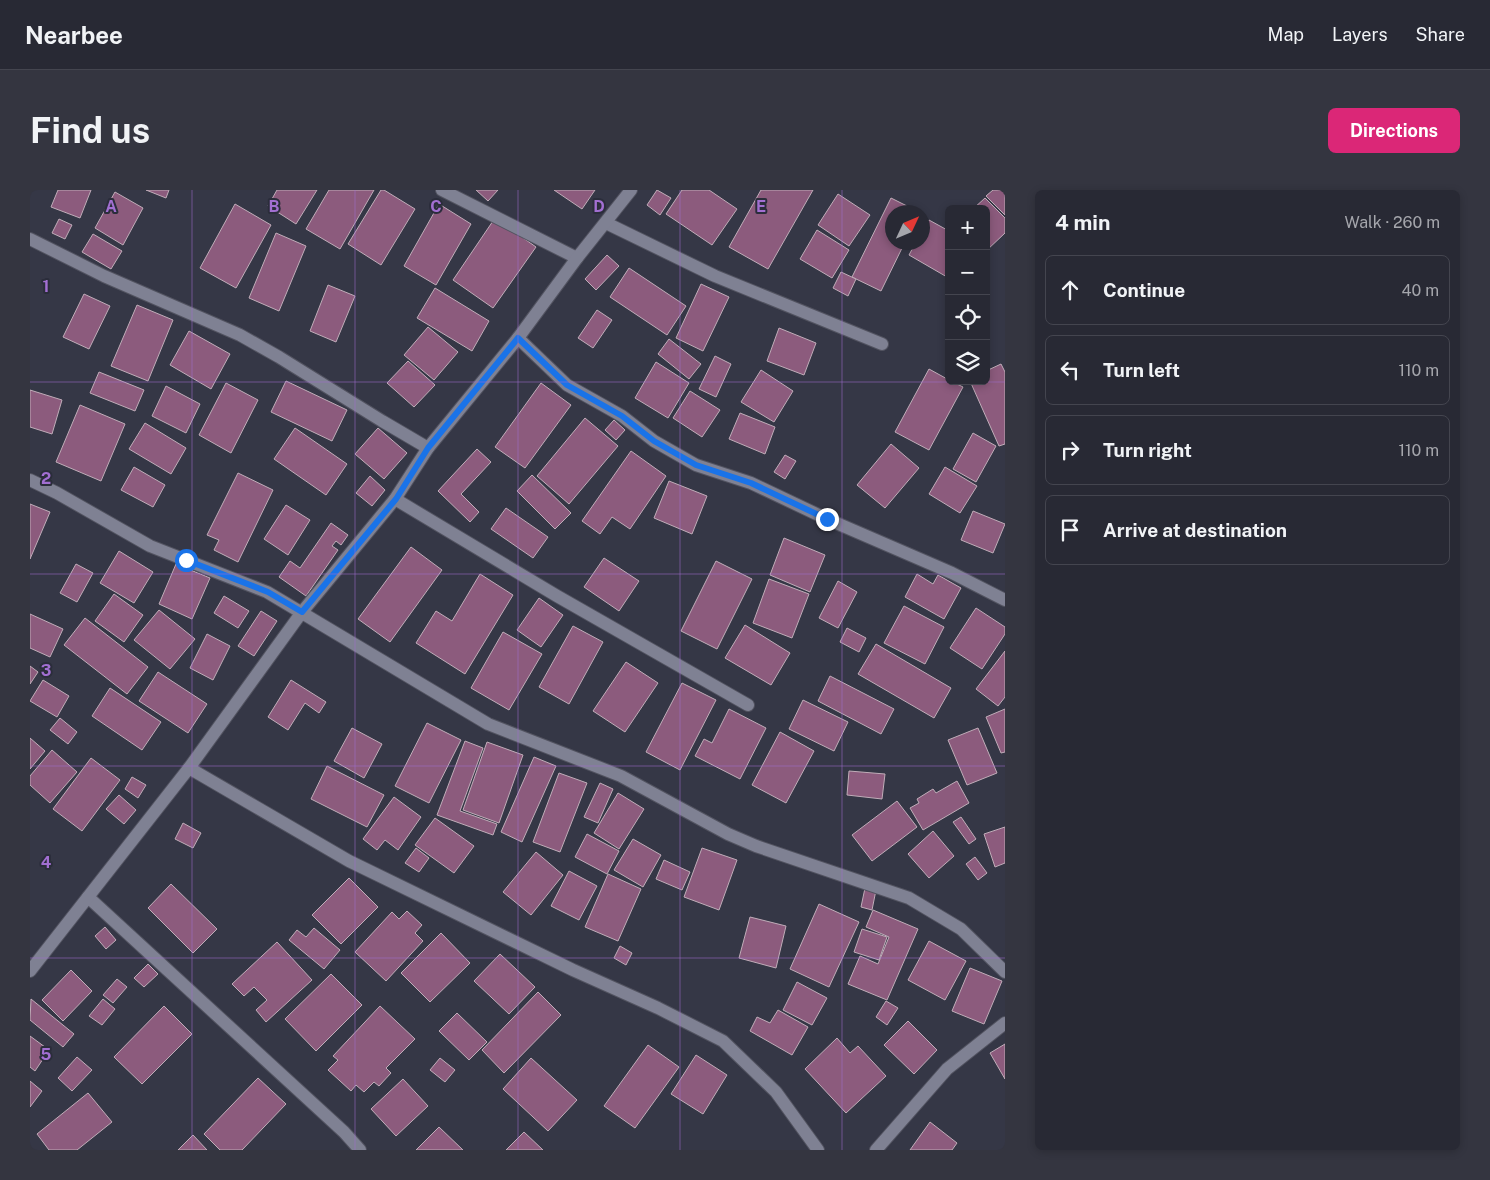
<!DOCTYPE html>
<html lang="en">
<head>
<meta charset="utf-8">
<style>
	:root { --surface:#282934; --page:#343540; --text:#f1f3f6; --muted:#a5a6ac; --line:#44454f; --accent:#db2777 }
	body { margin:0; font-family:"Public Sans",sans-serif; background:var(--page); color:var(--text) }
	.controls { position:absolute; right:15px; top:15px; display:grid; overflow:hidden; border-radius:8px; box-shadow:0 2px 8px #0003 }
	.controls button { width:45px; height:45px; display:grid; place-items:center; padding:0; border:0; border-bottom:1px solid var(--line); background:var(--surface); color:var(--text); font:25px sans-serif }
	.compass { position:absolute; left:855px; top:15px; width:45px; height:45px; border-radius:50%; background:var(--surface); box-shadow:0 2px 8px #0003; rotate:46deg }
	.stop { position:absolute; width:15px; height:15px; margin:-11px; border:4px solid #1a73e8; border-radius:50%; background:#fff }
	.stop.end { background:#1a73e8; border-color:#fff; box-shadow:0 1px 5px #0008 }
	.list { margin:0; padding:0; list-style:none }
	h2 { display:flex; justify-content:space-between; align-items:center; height:65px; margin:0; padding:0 20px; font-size:21px }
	h2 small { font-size:16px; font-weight:400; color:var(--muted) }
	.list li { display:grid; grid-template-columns:32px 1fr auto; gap:15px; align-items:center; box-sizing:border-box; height:70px; margin:0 10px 10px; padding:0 10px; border:1px solid var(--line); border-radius:8px }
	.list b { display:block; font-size:19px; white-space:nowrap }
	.list em { font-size:16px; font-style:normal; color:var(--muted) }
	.icon { flex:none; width:28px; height:28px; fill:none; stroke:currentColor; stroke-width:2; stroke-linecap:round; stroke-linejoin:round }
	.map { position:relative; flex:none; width:975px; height:960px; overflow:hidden; border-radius:8px }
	header { display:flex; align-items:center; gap:30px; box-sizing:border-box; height:70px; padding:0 25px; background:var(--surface); border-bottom:1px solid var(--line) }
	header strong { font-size:24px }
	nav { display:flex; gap:28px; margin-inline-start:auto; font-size:18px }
	.intro { display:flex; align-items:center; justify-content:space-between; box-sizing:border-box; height:120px; padding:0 30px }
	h1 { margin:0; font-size:35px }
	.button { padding:12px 22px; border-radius:8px; background:var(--accent); color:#fff; font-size:18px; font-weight:700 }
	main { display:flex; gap:30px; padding:0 30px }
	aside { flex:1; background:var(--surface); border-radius:8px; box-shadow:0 2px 8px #0003 }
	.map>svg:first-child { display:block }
	.building { fill:#8c5b7d; stroke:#c0adb9 }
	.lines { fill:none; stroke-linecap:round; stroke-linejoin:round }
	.minor-casing { stroke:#525360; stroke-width:14 }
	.minor { stroke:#7f8193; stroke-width:12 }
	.route { stroke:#1a73e8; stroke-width:6 }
	.grid { fill:none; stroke:#a26fd2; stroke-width:1; stroke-opacity:0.55 }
	.grid-label { font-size:16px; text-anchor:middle; font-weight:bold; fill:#a26fd2; stroke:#2b2d3b; stroke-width:4; stroke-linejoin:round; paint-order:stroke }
</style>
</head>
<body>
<header>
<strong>Nearbee</strong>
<nav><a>Map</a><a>Layers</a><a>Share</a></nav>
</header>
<div class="intro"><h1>Find us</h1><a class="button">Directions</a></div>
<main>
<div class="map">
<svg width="975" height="960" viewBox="0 0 975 960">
	<rect width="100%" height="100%" fill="#353746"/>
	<g class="building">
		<polygon points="28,0 61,0 50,28 21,17"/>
		<polygon points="116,0 139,0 136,8"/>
		<polygon points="247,0 287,0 266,34 238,16"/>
		<polygon points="299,0 344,0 310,59 276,39"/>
		<polygon points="351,0 354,0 385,19 351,75 318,54"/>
		<polygon points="446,0 468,0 458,11"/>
		<polygon points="524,0 565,0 552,19"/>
		<polygon points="627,0 641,8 630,25 617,15"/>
		<polygon points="652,0 679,0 707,19 682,55 636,24"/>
		<polygon points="731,0 783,0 738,79 699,57"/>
		<polygon points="963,0 975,0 975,25 956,6"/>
		<polygon points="85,2 113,18 93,55 65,38"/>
		<polygon points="808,4 840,25 819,56 788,35"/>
		<polygon points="861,8 889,22 862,22 862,52 875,52 851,101 822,87"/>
		<polygon points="955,8 975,28 975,43 956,61 956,19 943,19"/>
		<polygon points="205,14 241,35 206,98 170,78"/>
		<polygon points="409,14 441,34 406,95 374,76"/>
		<polygon points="465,28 506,57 463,118 423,90"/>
		<polygon points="29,29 42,35 35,49 22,43"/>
		<polygon points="899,30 919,41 919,84 917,87 879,65 886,52 892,52 892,41"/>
		<polygon points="787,40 819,60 802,88 770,69"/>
		<polygon points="246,43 276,56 249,121 219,108"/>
		<polygon points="63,44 92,61 81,79 52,62"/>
		<polygon points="577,65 589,76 566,100 555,89"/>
		<polygon points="599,78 656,116 637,145 580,107"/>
		<polygon points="811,82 826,89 818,106 803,98"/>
		<polygon points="671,94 699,107 673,161 646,148"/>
		<polygon points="298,95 325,106 306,152 280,141"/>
		<polygon points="405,98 459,131 442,161 387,128"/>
		<polygon points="54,104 80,116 59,159 33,147"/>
		<polygon points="107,115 143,130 118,191 81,176"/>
		<polygon points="567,120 582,130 563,158 548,148"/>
		<polygon points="398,137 428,162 404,190 374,165"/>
		<polygon points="749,138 786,153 774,185 737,171"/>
		<polygon points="159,141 200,164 181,199 140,175"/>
		<polygon points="639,149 671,174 659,189 628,164"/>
		<polygon points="685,166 701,174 686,207 669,199"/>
		<polygon points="378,171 405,195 384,217 357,193"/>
		<polygon points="626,172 659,193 638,228 605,208"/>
		<polygon points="971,174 975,182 975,254 969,256 940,191 956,191 956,181"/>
		<polygon points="899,179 919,190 919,191 921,191 933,197 899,260 865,242"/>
		<polygon points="731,180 763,201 744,232 711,212"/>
		<polygon points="69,182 114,200 105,221 60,203"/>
		<polygon points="256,191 317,220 302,251 241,222"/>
		<polygon points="196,193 228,210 201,263 169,245"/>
		<polygon points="511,193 541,215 495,278 465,257"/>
		<polygon points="136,196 170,214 156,243 122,226"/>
		<polygon points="0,200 32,210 22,244 0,237"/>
		<polygon points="660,201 690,220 672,247 643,228"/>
		<polygon points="50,215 95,234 71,291 26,272"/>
		<polygon points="710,223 745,237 735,264 699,249"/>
		<polygon points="555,228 588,256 539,314 507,286"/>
		<polygon points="584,230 595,240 586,250 575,240"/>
		<polygon points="115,233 156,258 141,284 99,259"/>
		<polygon points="265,238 317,274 296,305 244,269"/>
		<polygon points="348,238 377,263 354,289 325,264"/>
		<polygon points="943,243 966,256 946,292 923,279"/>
		<polygon points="861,254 889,278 855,318 827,295"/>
		<polygon points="447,259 461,272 431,304 449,322 440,332 408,301"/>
		<polygon points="601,261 636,286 600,339 582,327 570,344 552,331"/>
		<polygon points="755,265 766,271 755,289 744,282"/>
		<polygon points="104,277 135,295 123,317 91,300"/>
		<polygon points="915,277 947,296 930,323 899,304"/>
		<polygon points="208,283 243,300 208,372 184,360 189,350 177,345"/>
		<polygon points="502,285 541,323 525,339 487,301"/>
		<polygon points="340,286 355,300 342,316 326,303"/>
		<polygon points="639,291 677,306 662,344 624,328"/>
		<polygon points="0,314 20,322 0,369"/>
		<polygon points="256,315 280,330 258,365 234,349"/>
		<polygon points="476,318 518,347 503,368 461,339"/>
		<polygon points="943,321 975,334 963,363 931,350"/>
		<polygon points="301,333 318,345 311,355 306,351 302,356 308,360 276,406 249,387 260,371 270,378"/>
		<polygon points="754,348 795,365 780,402 740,385"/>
		<polygon points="381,357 412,380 360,452 328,429"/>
		<polygon points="89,361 123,382 104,413 70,393"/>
		<polygon points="574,368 609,391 589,421 554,397"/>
		<polygon points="686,371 722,389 687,459 651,441"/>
		<polygon points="46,374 63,383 47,412 30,403"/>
		<polygon points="146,374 180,388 162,429 129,414"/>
		<polygon points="450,384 483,405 435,484 386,453 406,421 422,431"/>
		<polygon points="887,384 903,394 908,385 931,398 914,429 875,407"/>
		<polygon points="739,389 779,404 762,448 723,433"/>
		<polygon points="808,391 827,402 808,438 789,428"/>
		<polygon points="84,404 113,425 94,452 65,431"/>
		<polygon points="194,406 219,421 208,438 184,423"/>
		<polygon points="509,408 533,425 511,457 487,440"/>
		<polygon points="874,416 914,437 895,474 854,453"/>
		<polygon points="946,418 975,437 975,444 952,479 920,458"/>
		<polygon points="129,420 165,449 140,479 104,450"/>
		<polygon points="231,421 247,431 224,466 208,456"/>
		<polygon points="0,424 33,439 20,467 0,458"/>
		<polygon points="55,428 118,477 97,504 34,455"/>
		<polygon points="715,435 760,463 741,495 695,468"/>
		<polygon points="543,436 573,452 539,514 509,497"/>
		<polygon points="817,438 836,448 829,462 810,452"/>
		<polygon points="473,442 512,464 479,520 441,498"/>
		<polygon points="177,444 200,456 183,490 160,478"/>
		<polygon points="846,454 921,498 904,528 828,484"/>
		<polygon points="975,461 975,507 968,516 946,499"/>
		<polygon points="596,472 628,493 595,542 563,521"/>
		<polygon points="0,476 8,482 0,494"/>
		<polygon points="128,482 177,514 158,543 109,511"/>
		<polygon points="800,486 864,519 851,544 788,511"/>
		<polygon points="13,490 39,506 27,527 0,511"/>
		<polygon points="261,490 296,512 289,523 275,513 258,540 238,527"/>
		<polygon points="652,493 686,510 650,580 616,562"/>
		<polygon points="80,498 131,532 112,560 62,526"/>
		<polygon points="773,510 818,532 804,561 759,539"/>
		<polygon points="699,519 736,538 710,589 665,566 674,549 682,553"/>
		<polygon points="975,519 975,562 971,563 956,527"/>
		<polygon points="30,528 47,542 38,554 20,540"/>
		<polygon points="397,533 431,550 399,613 365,596"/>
		<polygon points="322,538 352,554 334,588 304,571"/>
		<polygon points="948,538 967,583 937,595 918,550"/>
		<polygon points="750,542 784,561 756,613 722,595"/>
		<polygon points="0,548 15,561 0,579"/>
		<polygon points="435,551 453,558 430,621 467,634 463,645 407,625"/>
		<polygon points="457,552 493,565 469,633 433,620"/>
		<polygon points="22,560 47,582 20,613 0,595 0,586"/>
		<polygon points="504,567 526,576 492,652 471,642"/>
		<polygon points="61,568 90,590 52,641 23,619"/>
		<polygon points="297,576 354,605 337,637 281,609"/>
		<polygon points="819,581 855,584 852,609 817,605"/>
		<polygon points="529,583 557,593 530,662 503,652"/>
		<polygon points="102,587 116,595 108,608 95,599"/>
		<polygon points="927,591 939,613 893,640 880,618 889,613 887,609 903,599 906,603"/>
		<polygon points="570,593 583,599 568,633 554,627"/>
		<polygon points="588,603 614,619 589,659 564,643"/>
		<polygon points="89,605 106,620 94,634 76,619"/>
		<polygon points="364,607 391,627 368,660 355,650 347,660 333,649"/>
		<polygon points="867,611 887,637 842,671 822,645"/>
		<polygon points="931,627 946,649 939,654 923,632"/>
		<polygon points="405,628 444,656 424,683 385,655"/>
		<polygon points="153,633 171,643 163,658 145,649"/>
		<polygon points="975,637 975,673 965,677 954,644"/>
		<polygon points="903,641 924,666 899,688 878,664"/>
		<polygon points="557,644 589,661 577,684 545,667"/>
		<polygon points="603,649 631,665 613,697 584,680"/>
		<polygon points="386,658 399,668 389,682 375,673"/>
		<polygon points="672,658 707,670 689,720 654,707"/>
		<polygon points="506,662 533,685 501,725 473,702"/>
		<polygon points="945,667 957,683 948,690 936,674"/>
		<polygon points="634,670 660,682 652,700 626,689"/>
		<polygon points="539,681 567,696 549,730 521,716"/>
		<polygon points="578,684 611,699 588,751 555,737"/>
		<polygon points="319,688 348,717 311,754 282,725"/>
		<polygon points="141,694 187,739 163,763 118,718"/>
		<polygon points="835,698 846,700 842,720 831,717"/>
		<polygon points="789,714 829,732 799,797 760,779"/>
		<polygon points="843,720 888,739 857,810 818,794 830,766 848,774 859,747 836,737"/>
		<polygon points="377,721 392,735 385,743 393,751 356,791 325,762 362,722 369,729"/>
		<polygon points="720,727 756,736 746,778 709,768"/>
		<polygon points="75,737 86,750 76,759 65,746"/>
		<polygon points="284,738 310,760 294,779 259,750 267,740 276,747"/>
		<polygon points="832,739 857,747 849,770 824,762"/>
		<polygon points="411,743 440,773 400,812 371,783"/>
		<polygon points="899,751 936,771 915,810 878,790"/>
		<polygon points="247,752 282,790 236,832 226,820 237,810 224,797 214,806 202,794"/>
		<polygon points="590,756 602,763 596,775 584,768"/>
		<polygon points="470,764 505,797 479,824 444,791"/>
		<polygon points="118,774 128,784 114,797 104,788"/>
		<polygon points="940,778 972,791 954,834 922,821"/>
		<polygon points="41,780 62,801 33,831 12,810"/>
		<polygon points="301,784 332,815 286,861 255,829"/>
		<polygon points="87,789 97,797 83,813 73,805"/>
		<polygon points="767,792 797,808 782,835 753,820"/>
		<polygon points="508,802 531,825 474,883 452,860"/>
		<polygon points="1,809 44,844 33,857 0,830"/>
		<polygon points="73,809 85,819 72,835 59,826"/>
		<polygon points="856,811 868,818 857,835 846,827"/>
		<polygon points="134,816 162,844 112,894 84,867"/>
		<polygon points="350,816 385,849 356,878 361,883 349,896 344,892 334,902 326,895 321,901 298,880 308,870 303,866"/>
		<polygon points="748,820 778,837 762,865 720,841 727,827 740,833"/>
		<polygon points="427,823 457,852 439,870 409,841"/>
		<polygon points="878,831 907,860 884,884 854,855"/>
		<polygon points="0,846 19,860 5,881 0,877"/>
		<polygon points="807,848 820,863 828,856 856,886 816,923 775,879"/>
		<polygon points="975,854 975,889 960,863"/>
		<polygon points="618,855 649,877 605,938 574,916"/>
		<polygon points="666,865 697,885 673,924 641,904"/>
		<polygon points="47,867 62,880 42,901 28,888"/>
		<polygon points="410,868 425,880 415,892 400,880"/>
		<polygon points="501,868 547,910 518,941 473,899"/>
		<polygon points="228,888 256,914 212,960 190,960 174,944"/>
		<polygon points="373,889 398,916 366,946 341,919"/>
		<polygon points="0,891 12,901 0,917"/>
		<polygon points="58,903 82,932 47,960 19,960 7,944"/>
		<polygon points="900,932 927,953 922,960 880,960"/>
		<polygon points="409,937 433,960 386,960"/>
		<polygon points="494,942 513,960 476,960"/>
		<polygon points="163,945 177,960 148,960"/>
	</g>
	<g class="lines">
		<defs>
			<g id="minor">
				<polyline points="412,0 547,68"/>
				<polyline points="576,33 685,86 852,154"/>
				<polyline points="0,49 74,86 210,145 249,167 352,231 398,258"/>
				<polyline points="488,148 537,195 592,226 624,251 666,275 721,293 797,329 922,383 975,410"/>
				<polyline points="0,290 27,303 120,356 237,402 458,534 591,586 698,644 726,656 879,708 931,739 975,782"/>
				<polyline points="365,309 527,406 718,515"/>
				<polyline points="159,578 319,671 543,780 628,818 693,851 746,902 788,960"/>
				<polyline points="58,707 314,942 330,960"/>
				<polyline points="0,781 159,578 272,422 365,309 398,258 488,148 547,68 601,0"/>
				<polyline points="846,960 917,879 975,833"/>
			</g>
		</defs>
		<use href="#minor" class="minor-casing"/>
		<use href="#minor" class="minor"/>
	</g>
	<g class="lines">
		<polyline class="route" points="156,370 238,402 272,422 366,309 398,258 488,148 537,195 592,226 624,251 666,275 721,293 797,329"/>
	</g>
	<path class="grid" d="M162,0V960M325,0V960M488,0V960M650,0V960M812,0V960M0,192H975M0,384H975M0,576H975M0,768H975"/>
	<g class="grid-label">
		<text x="81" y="22">A</text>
		<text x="244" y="22">B</text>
		<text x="406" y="22">C</text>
		<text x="569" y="22">D</text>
		<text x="731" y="22">E</text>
		<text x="16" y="102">1</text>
		<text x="16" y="294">2</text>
		<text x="16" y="486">3</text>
		<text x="16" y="678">4</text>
		<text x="16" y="870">5</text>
	</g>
</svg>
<div class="controls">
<button>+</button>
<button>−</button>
<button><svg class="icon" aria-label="locate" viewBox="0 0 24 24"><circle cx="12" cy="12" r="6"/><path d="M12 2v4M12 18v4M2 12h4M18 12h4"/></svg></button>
<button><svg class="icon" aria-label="layers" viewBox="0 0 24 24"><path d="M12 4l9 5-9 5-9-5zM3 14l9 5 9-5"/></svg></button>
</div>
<svg class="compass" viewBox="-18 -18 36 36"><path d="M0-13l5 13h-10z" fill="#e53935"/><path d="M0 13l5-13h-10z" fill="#a5a6ac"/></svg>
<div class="stop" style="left:156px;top:370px"></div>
<div class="stop end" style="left:797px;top:329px"></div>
</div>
<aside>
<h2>4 min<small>Walk · 260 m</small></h2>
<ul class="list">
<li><svg class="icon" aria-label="ahead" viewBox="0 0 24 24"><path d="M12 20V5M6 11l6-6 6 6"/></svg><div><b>Continue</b></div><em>40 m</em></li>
<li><svg class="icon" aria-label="left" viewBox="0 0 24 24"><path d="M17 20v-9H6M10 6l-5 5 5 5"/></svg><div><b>Turn left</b></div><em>110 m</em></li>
<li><svg class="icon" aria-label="right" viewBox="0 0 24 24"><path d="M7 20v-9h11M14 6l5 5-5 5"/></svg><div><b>Turn right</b></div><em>110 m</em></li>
<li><svg class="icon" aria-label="arrive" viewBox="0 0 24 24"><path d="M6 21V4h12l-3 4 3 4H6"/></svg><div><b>Arrive at destination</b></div></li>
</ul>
</aside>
</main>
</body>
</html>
